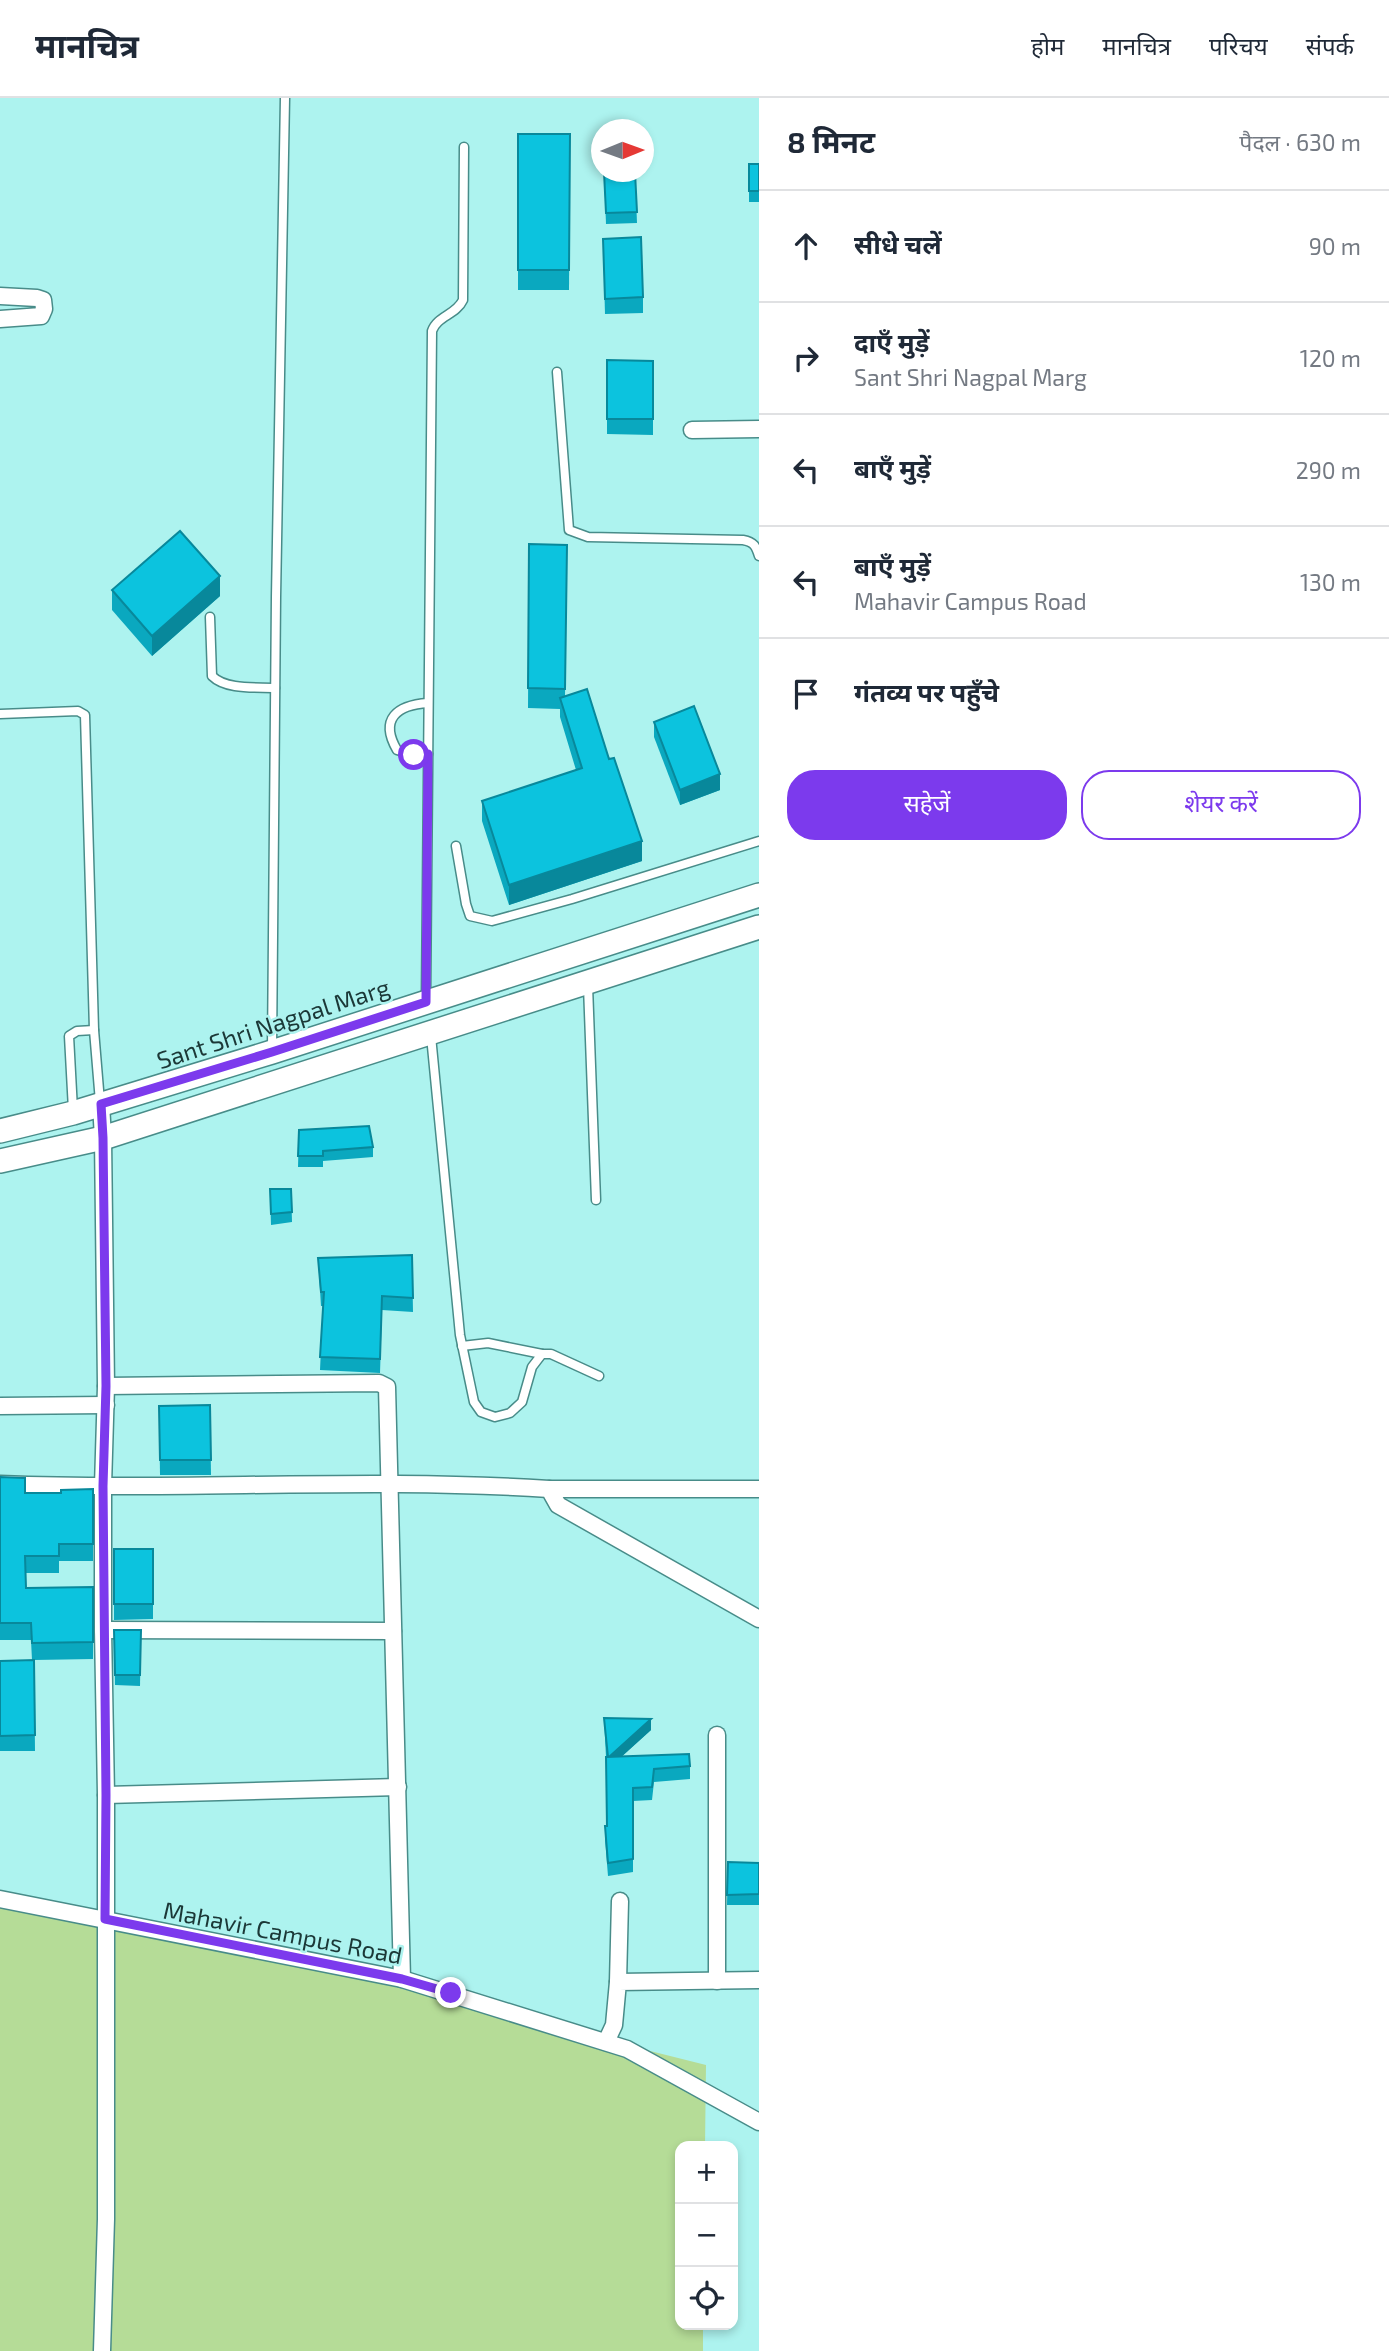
<!DOCTYPE html>
<html lang="hi">
<head>
<meta charset="utf-8">
<style>
	:root { --surface:#fff; --page:#f2f2f3; --text:#1f2937; --muted:#747a83; --line:#e0e1e3; --accent:#7c3aed }
	body { margin:0; font-family:"Exo 2","Noto Sans Devanagari",sans-serif; background:var(--page); color:var(--text) }
	.controls { position:absolute; right:21px; bottom:21px; display:grid; overflow:hidden; border-radius:14px; box-shadow:0 4px 10px #0003 }
	.controls button { width:63px; height:63px; display:grid; place-items:center; padding:0; border:0; border-bottom:2px solid var(--line); background:var(--surface); color:var(--text); font:35px sans-serif }
	.compass { position:absolute; left:591px; top:21px; width:63px; height:63px; border-radius:50%; background:var(--surface); box-shadow:0 4px 10px #0003; rotate:89deg }
	.stop { position:absolute; width:21px; height:21px; margin:-16px; border:5px solid #7c3aed; border-radius:50%; background:#fff }
	.stop.end { background:#7c3aed; border-color:#fff; box-shadow:0 2px 7px #0008 }
	.list { margin:0; padding:0; list-style:none }
	h2 { display:flex; justify-content:space-between; align-items:center; height:91px; margin:0; padding:0 28px; font-size:30px }
	h2 small { font-size:23px; font-weight:400; color:var(--muted) }
	.list li { display:grid; grid-template-columns:46px 1fr auto; gap:21px; align-items:center; box-sizing:border-box; height:112px; padding:0 28px; border-top:2px solid var(--line) }
	.list b { display:block; font-size:26px; white-space:nowrap }
	.list p { margin:0; font-size:23px; white-space:nowrap; color:var(--muted) }
	.list em { font-size:23px; font-style:normal; color:var(--muted) }
	.actions { display:flex; gap:14px; padding:21px 28px }
	.actions a { flex:1; padding:16px 0; border:2px solid var(--accent); border-radius:28px; text-align:center; font-size:24px; color:var(--accent) }
	.actions .main { background:var(--accent); color:#fff }
	.icon { flex:none; width:38px; height:38px; fill:none; stroke:currentColor; stroke-width:2; stroke-linecap:round; stroke-linejoin:round }
	.map { position:relative; flex:none; width:759px; height:2253px; overflow:hidden }
	header { display:flex; align-items:center; gap:42px; box-sizing:border-box; height:98px; padding:0 35px; background:var(--surface); border-bottom:2px solid var(--line) }
	header strong { font-size:33px }
	nav { display:flex; gap:38px; margin-inline-start:auto; font-size:24px }
	main { display:flex }
	aside { flex:1; background:var(--surface) }
	.map>svg:first-child { display:block }
	.green { fill:#b5dc97 }
	.lines { fill:none; stroke-linecap:round; stroke-linejoin:round }
	.lane-casing { stroke:#488c89; stroke-width:11 }
	.street-casing { stroke:#488c89; stroke-width:19 }
	.secondary-casing { stroke:#488c89; stroke-width:26 }
	.lane { stroke:#fff; stroke-width:8 }
	.street { stroke:#fff; stroke-width:16 }
	.secondary { stroke:#fff; stroke-width:23 }
	.wall { fill:#0aa8bf }
	.shaded-wall { fill:#08889b }
	.building { fill:#0cc3de; stroke:#08889b; stroke-width:2 }
	.route { stroke:#7c3aed; stroke-width:9 }
	.labels { text-anchor:middle; dominant-baseline:central; stroke-width:5; stroke-linejoin:round; paint-order:stroke }
	.street-label { font-size:24px; fill:#1b3837; stroke:#adf3ef }
</style>
</head>
<body>
<header>
<strong>मानचित्र</strong>
<nav><a>होम</a><a>मानचित्र</a><a>परिचय</a><a>संपर्क</a></nav>
</header>
<main>
<div class="map">
<svg width="759" height="2253" viewBox="0 0 759 2253">
	<rect width="100%" height="100%" fill="#adf3ef"/>
	<polygon class="green" points="0,1805 379,1885 706,1967 705,2048 680,2048 680,2227 703,2227 703,2253 0,2253"/>
	<g class="lines">
		<defs>
			<g id="lane">
				<path d="M557,274L569,432L588,439L743,442C754,444 756,448 759,458"/>
				<path d="M210,519L212,578C226,592 256,589 275,590"/>
				<polyline points="0,616 78,613 85,617 94,932 100,1004"/>
				<path d="M428,656L414,657L397,652C379,621 397,607 428,605"/>
				<polyline points="456,748 466,806 470,818 492,823 572,801 759,743"/>
				<polyline points="588,888 596,1102"/>
				<path d="M426,900L432,233C437,218 456,217 463,202L464,49"/>
				<polyline points="431,938 460,1237 474,1304 481,1314 495,1319 510,1315 522,1304 532,1269 542,1256 551,1256 599,1278"/>
				<polyline points="272,951 276,499 285,0"/>
				<polyline points="73,1012 69,938 77,933 94,932"/>
				<polyline points="462,1248 488,1245 542,1256"/>
			</g>
			<g id="street">
				<polyline points="0,198 37,200 43,202 44,211 41,218 0,221"/>
				<polyline points="692,332 759,331"/>
				<polyline points="101,1006 103,1040 106,1288 103,1388 103,1532 106,1697 106,2121 102,2253"/>
				<polyline points="106,1288 379,1285 387,1289 402,1881"/>
				<polyline points="0,1308 106,1307"/>
				<path d="M0,1386C183,1393 366,1379 549,1391L558,1407L759,1521"/>
				<polyline points="549,1391 759,1391"/>
				<polyline points="103,1532 393,1533"/>
				<polyline points="717,1637 717,1883"/>
				<polyline points="106,1697 398,1689"/>
				<polyline points="0,1801 402,1881 627,1951 759,2024"/>
				<polyline points="618,1884 620,1803"/>
				<polyline points="606,1944 614,1927 618,1884 759,1882"/>
			</g>
			<g id="secondary">
				<polyline points="0,1033 73,1015 272,954 759,797"/>
				<polyline points="0,1063 103,1040 759,829"/>
			</g>
		</defs>
		<use href="#lane" class="lane-casing"/>
		<use href="#street" class="street-casing"/>
		<use href="#secondary" class="secondary-casing"/>
		<use href="#lane" class="lane"/>
		<use href="#street" class="street"/>
		<use href="#secondary" class="secondary"/>
	</g>
	<g class="wall">
		<polygon points="518,36 570,36 569,192 518,192"/>
		<rect x="749" y="66" width="10" height="38"/>
		<polygon points="604,74 635,74 637,125 606,126"/>
		<polygon points="603,141 643,199 643,215 605,216"/>
		<polygon points="607,262 653,263 653,337 607,336"/>
		<polygon points="529,446 567,447 565,598 642,763 509,807 482,723 482,703 576,672 560,619 560,611 528,610"/>
		<polygon points="112,492 220,498 152,558 112,512"/>
		<polygon points="654,624 720,692 680,707 654,639"/>
		<polygon points="299,1032 373,1049 373,1059 323,1063 323,1069 298,1069"/>
		<polygon points="270,1091 291,1091 292,1124 271,1127"/>
		<polygon points="412,1157 413,1214 382,1212 380,1275 320,1272 323,1208 321,1208 318,1160"/>
		<polygon points="210,1307 211,1377 160,1377 159,1308"/>
		<polygon points="0,1379 25,1395 61,1395 93,1391 93,1463 59,1463 59,1475 26,1475 26,1490 93,1489 93,1561 34,1562 35,1653 0,1653 0,1563 32,1562 31,1542 0,1542"/>
		<polygon points="114,1451 153,1451 153,1521 114,1522"/>
		<polygon points="114,1532 141,1532 140,1588 115,1587"/>
		<polygon points="604,1620 651,1632 621,1659 690,1668 690,1681 654,1684 652,1702 633,1703 633,1774 608,1778 605,1741 605,1728 607,1728 606,1659"/>
		<polygon points="728,1764 759,1765 759,1807 727,1807"/>
	</g>
	<g class="shaded-wall">
		<polygon points="220,478 220,498 152,558 152,538"/>
		<polygon points="720,676 720,692 680,707 680,692"/>
		<polygon points="642,743 642,763 509,807 509,787"/>
		<polygon points="651,1621 651,1632 608,1671 608,1661"/>
	</g>
	<g class="building">
		<polygon points="518,36 570,36 569,172 518,172"/>
		<rect x="749" y="66" width="10" height="27"/>
		<polygon points="604,74 635,74 637,114 606,115"/>
		<polygon points="641,139 643,199 605,201 603,141"/>
		<polygon points="607,262 653,263 653,321 607,321"/>
		<polygon points="180,433 220,478 152,538 112,492"/>
		<polygon points="529,446 567,447 565,591 528,590"/>
		<polygon points="587,591 609,661 614,660 642,743 509,787 482,703 582,670 560,600"/>
		<polygon points="694,608 720,676 680,692 654,624"/>
		<polygon points="369,1028 373,1049 323,1053 323,1058 298,1058 299,1032"/>
		<polygon points="270,1091 291,1091 292,1114 271,1116"/>
		<polygon points="412,1157 413,1200 382,1198 380,1261 320,1259 324,1194 321,1194 318,1160"/>
		<polygon points="210,1307 211,1362 160,1362 159,1308"/>
		<polygon points="0,1379 25,1380 25,1395 61,1395 61,1392 93,1391 93,1446 59,1446 59,1458 25,1458 26,1490 93,1489 93,1544 32,1545 31,1525 0,1525"/>
		<rect x="114" y="1451" width="39" height="55"/>
		<polygon points="114,1532 141,1532 140,1577 115,1577"/>
		<polygon points="34,1562 35,1637 0,1638 0,1563"/>
		<polygon points="604,1620 651,1621 609,1659 608,1659"/>
		<polygon points="689,1656 690,1668 654,1671 652,1689 633,1690 633,1761 608,1765 605,1728 607,1728 606,1659"/>
		<polygon points="728,1764 759,1765 759,1796 727,1797"/>
	</g>
	<g class="lines">
		<polyline class="route" points="414,657 428,656 426,904 272,954 101,1006 103,1040 106,1288 103,1388 106,1697 105,1821 402,1881 451,1895"/>
	</g>
	<g class="labels">
		<g class="street-label">
			<text transform="translate(273 925) rotate(-18)">Sant Shri Nagpal Marg</text>
			<text transform="translate(283 1834) rotate(11)">Mahavir Campus Road</text>
		</g>
	</g>
</svg>
<div class="controls">
<button>+</button>
<button>−</button>
<button><svg class="icon" aria-label="locate" viewBox="0 0 24 24"><circle cx="12" cy="12" r="6"/><path d="M12 2v4M12 18v4M2 12h4M18 12h4"/></svg></button>
</div>
<svg class="compass" viewBox="-18 -18 36 36"><path d="M0-13l5 13h-10z" fill="#e53935"/><path d="M0 13l5-13h-10z" fill="#747a83"/></svg>
<div class="stop" style="left:414px;top:657px"></div>
<div class="stop end" style="left:451px;top:1895px"></div>
</div>
<aside>
<h2>8 मिनट<small>पैदल · 630 m</small></h2>
<ul class="list">
<li><svg class="icon" aria-label="ahead" viewBox="0 0 24 24"><path d="M12 20V5M6 11l6-6 6 6"/></svg><div><b>सीधे चलें</b></div><em>90 m</em></li>
<li><svg class="icon" aria-label="right" viewBox="0 0 24 24"><path d="M7 20v-9h11M14 6l5 5-5 5"/></svg><div><b>दाएँ मुड़ें</b><p>Sant Shri Nagpal Marg</p></div><em>120 m</em></li>
<li><svg class="icon" aria-label="left" viewBox="0 0 24 24"><path d="M17 20v-9H6M10 6l-5 5 5 5"/></svg><div><b>बाएँ मुड़ें</b></div><em>290 m</em></li>
<li><svg class="icon" aria-label="left" viewBox="0 0 24 24"><path d="M17 20v-9H6M10 6l-5 5 5 5"/></svg><div><b>बाएँ मुड़ें</b><p>Mahavir Campus Road</p></div><em>130 m</em></li>
<li><svg class="icon" aria-label="arrive" viewBox="0 0 24 24"><path d="M6 21V4h12l-3 4 3 4H6"/></svg><div><b>गंतव्य पर पहुँचे</b></div></li>
</ul>
<div class="actions"><a class="main">सहेजें</a><a>शेयर करें</a></div>
</aside>
</main>
</body>
</html>
